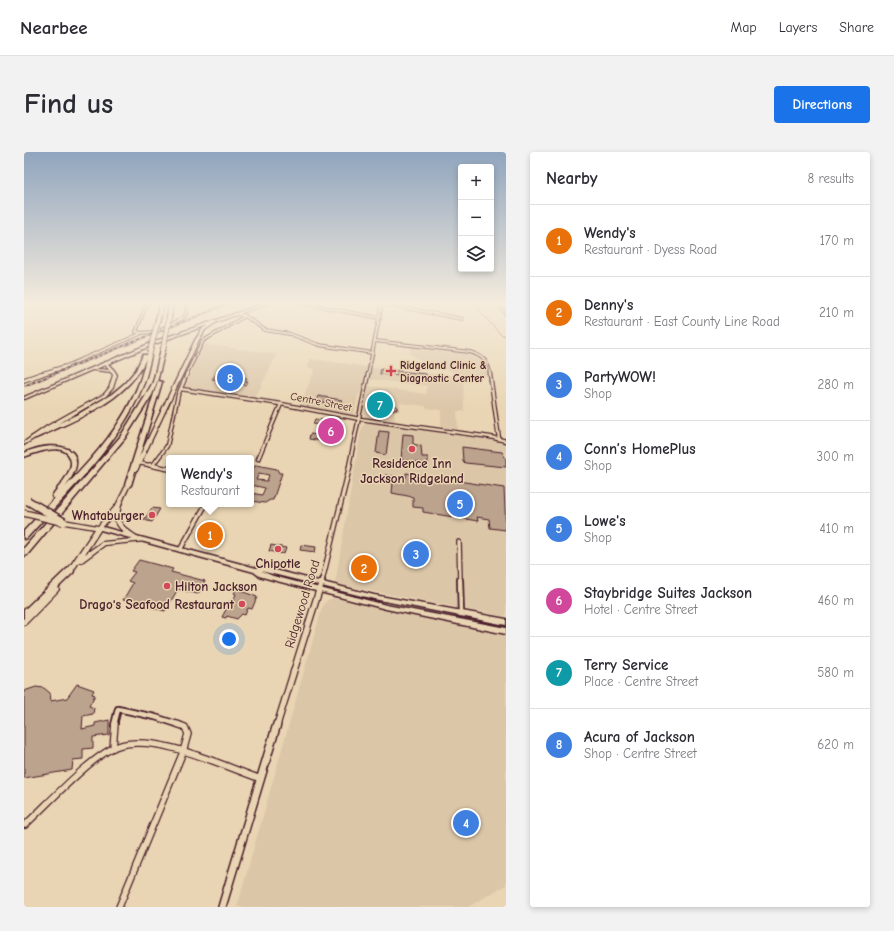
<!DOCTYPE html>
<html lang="en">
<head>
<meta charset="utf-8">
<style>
	:root { --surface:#fff; --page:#f2f2f3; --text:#2b2b33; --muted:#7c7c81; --line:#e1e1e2; --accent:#1a73e8 }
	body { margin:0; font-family:"Comic Neue",sans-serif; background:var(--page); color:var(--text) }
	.controls { position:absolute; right:12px; top:12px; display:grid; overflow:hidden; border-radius:4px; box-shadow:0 2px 6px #0003 }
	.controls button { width:36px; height:36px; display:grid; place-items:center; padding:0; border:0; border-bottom:1px solid var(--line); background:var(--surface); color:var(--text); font:20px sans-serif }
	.you { position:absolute; left:205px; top:487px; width:14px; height:14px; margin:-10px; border:3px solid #fff; border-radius:50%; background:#1a73e8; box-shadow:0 0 0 6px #1a73e833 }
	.badge { display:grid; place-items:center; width:26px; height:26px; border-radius:50%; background:var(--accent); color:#fff; font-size:13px; font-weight:700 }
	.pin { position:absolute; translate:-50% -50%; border:2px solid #fff; box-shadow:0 1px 4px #0006 }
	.popup { position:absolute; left:142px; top:303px; width:88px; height:52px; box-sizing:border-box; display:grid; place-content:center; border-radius:4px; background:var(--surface); filter:drop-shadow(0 1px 3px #0005); font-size:13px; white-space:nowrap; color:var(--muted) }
	.popup b { font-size:15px; color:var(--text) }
	.popup::after { content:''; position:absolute; left:50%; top:100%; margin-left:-8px; border:8px solid transparent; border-top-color:var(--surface) }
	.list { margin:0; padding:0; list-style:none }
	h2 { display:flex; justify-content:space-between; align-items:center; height:52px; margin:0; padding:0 16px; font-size:17px }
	h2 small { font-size:13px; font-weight:400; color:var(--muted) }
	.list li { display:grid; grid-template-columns:26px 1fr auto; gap:12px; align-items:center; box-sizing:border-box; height:72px; padding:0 16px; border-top:1px solid var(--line) }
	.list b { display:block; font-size:15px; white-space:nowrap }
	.list p { margin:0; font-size:13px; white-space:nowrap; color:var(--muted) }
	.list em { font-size:13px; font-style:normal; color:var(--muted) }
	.icon { flex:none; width:22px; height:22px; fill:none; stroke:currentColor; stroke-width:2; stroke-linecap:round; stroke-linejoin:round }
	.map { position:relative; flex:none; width:482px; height:755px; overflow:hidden; border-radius:4px }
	header { display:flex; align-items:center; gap:24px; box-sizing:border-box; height:56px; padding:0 20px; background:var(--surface); border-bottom:1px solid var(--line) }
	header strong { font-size:19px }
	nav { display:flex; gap:22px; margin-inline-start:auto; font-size:14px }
	.intro { display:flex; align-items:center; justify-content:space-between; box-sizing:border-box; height:96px; padding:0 24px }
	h1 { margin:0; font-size:28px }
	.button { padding:10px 18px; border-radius:4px; background:var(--accent); color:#fff; font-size:14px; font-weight:700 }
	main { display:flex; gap:24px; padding:0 24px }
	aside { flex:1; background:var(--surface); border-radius:4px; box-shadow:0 2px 6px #0003 }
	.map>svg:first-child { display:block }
	.built { fill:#dcc6a8 }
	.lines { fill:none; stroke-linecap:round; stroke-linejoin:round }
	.stream { stroke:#85625d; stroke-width:1 }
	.building { fill:#bca38d; stroke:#4a1f2b; fill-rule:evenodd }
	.minor-far4-casing { stroke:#4a1f2b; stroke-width:4 }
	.minor-far3-casing { stroke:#4a1f2b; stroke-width:5 }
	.minor-far2-casing { stroke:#4a1f2b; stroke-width:6 }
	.minor-far1-casing { stroke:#4a1f2b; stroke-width:8 }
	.minor-casing { stroke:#4a1f2b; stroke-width:8 }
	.tertiary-far3-casing { stroke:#4a1f2b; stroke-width:5 }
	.tertiary-far2-casing { stroke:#4a1f2b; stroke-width:6 }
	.tertiary-far1-casing { stroke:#4a1f2b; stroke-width:8 }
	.tertiary-casing { stroke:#4a1f2b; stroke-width:10 }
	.secondary-casing { stroke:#4a1f2b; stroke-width:3 }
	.primary-casing { stroke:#4a1f2b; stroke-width:2.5 }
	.motorway-casing { stroke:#4a1f2b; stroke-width:3 }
	.minor-far4 { stroke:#e9d5b3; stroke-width:2 }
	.minor-far3 { stroke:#e9d5b3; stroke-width:2.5 }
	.minor-far2 { stroke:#e9d5b3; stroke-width:3.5 }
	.minor-far1 { stroke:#e9d5b3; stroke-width:4.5 }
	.minor { stroke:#e9d5b3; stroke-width:5.5 }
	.tertiary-far3 { stroke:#e9d5b3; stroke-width:3 }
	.tertiary-far2 { stroke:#e9d5b3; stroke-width:3.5 }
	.tertiary-far1 { stroke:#e9d5b3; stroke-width:5.5 }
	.tertiary { stroke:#e9d5b3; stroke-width:7 }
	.secondary { fill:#e9d5b3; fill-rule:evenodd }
	.primary { fill:#e9d5b3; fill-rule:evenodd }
	.motorway { fill:#e9d5b3; fill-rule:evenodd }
	.rail-casing { stroke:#4a1f2b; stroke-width:2 }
	.rail { stroke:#e9d5b3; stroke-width:1; stroke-dasharray:3; stroke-linecap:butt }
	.primary-bridge-casing { stroke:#4a1f2b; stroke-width:8; stroke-linecap:butt }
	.motorway-bridge-far1-casing { stroke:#4a1f2b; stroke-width:6; stroke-linecap:butt }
	.motorway-bridge-casing { stroke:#4a1f2b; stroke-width:10; stroke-linecap:butt }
	.primary-bridge { stroke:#e9d5b3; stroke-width:5.5 }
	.motorway-bridge-far1 { stroke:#e9d5b3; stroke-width:4.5 }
	.motorway-bridge { stroke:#e9d5b3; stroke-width:7 }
	.poi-dot { fill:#d1495b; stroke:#e9d5b3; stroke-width:1.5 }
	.labels { text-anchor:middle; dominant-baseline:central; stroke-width:3; stroke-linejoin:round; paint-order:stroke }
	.far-poi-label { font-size:11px; font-weight:bold; fill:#4a1f2b; stroke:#e9d5b3; text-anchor:start }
	.far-street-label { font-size:11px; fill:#4a1f2b; stroke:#e9d5b3 }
	.poi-label { font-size:13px; font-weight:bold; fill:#4a1f2b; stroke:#e9d5b3 }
	.street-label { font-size:13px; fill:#4a1f2b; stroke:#e9d5b3 }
</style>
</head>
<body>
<header>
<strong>Nearbee</strong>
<nav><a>Map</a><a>Layers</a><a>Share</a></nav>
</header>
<div class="intro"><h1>Find us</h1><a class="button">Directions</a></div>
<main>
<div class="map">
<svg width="482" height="755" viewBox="0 0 482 755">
	<rect width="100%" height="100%" fill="#e9d5b3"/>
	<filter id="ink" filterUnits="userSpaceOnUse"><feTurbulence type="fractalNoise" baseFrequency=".025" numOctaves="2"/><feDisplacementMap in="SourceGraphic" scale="8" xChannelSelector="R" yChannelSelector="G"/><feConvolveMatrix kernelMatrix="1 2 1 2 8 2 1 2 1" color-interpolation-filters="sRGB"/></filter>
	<g filter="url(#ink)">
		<g class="built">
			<polygon points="178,192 253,202 231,246 161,235"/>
			<polygon points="387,193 446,201 454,204 461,210 464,225 431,221 393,207 386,202"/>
			<polygon points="287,207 344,215 340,235 334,244 330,263 276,254 291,217 283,215"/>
			<polygon points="347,216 439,224 440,259 433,259 434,278 417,276 417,258 402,256 402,254 376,251 376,259 370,259 371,269 342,266 340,264 343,234 402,242 403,234 344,227"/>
			<polygon points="345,270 457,286 482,292 482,465 311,432 336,283 339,273"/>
			<polygon points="309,446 482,483 482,733 444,755 213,755 298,456 302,449"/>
		</g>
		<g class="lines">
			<polyline class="stream" points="449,151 476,182 482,184"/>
		</g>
		<g class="building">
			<polygon points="357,217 402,222 402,226 365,222 364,223 356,222"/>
			<polygon points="196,220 223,226 221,229 224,229 221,233 208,231 207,233 198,231 199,229 188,227 193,221"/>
			<polygon points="294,244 318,248 316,253 292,249"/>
			<polygon points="348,248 365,250 365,253 373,254 373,258 347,255"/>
			<polygon points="291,267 315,270 310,291 285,287 286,282 301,284 303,274 289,272"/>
			<polygon points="355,279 365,280 362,303 352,301"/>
			<polygon points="379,282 389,283 389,292 397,294 398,305 404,305 404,312 377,308"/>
			<polygon points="438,295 478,300 482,307 482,315 441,311 439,309"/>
			<path d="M232,313L253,317L255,321H258L249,348H246L241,351L227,349V341L238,343L241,336L227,333V318L228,315H231ZM235,321L245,323L243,329L232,328Z"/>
			<polygon points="382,321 480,336 482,378 466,376 465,367 453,365 454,369 399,360 399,356 389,355 389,345 368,341 369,331 360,330 361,323 382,326"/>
			<polygon points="128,356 136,357 128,370 120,368"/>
			<polygon points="186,376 194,377 188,392 180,390"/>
			<polygon points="247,393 262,396 260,402 245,399"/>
			<polygon points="277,393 292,395 291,400 276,398"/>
			<polygon points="115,408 149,417 147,420 181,429 174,442 154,437 141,459 99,448 109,431 104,429 111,420 107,419"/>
			<polygon points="330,411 351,414 348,423 329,418"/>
			<polygon points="212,437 233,445 228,457 224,456 221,463 218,462 213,467 203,464 202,466 198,465 207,448 209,449 212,442 210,441"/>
			<polygon points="53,532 70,538 68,542 71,543 65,554 70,556 69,562 59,564 58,577 71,574 71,571 85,568 85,583 69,585 69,596 59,597 59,607 49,608 48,618 0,626 0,539 12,535 20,536 26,541 27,549 43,546"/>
		</g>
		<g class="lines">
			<defs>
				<g id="minor-far4">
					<path d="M123,151L112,180C129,184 145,173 159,166L162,162L163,151"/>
					<polyline points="277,151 356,166"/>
					<polyline points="354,151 439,167"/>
					<polyline points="472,151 482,162"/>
					<polyline points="221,164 241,178 266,182 295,193 349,201"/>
					<path d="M351,189L446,200C459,204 465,210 466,223"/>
					<polyline points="40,215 116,182"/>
					<polyline points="162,223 179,189 221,164 214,162"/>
					<polyline points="344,223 358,151"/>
				</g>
				<g id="minor-far3">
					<polyline points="466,222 475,287"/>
					<polyline points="157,237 257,252 336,267 466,285 482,289"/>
					<polyline points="234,307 257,252"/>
					<polyline points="114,311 131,314"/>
					<polyline points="129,313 143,294 154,243 163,222"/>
					<polyline points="325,314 344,222"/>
				</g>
				<g id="minor-far2">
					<polyline points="126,313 145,317"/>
					<polyline points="435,390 436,429"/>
					<polyline points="156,398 182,352"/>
					<polyline points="298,429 326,313"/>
				</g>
				<g id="minor-far1">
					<polyline points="436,428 437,462"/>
					<polyline points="297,432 298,428"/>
					<polyline points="90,573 94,557 131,565 156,573"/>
				</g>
				<g id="minor">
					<polyline points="89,596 91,572"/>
					<path d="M1,673C22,654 69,602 94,594C132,581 199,614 237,627"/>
					<polyline points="95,755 159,600 164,582 161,575 153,572"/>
				</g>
				<polyline id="tertiary-far3" points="14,223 40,215"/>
				<polyline id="tertiary-far2" points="0,228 17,222"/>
				<g id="tertiary-far1">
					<polyline points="0,470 32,437"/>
					<polyline points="253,573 297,432"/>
				</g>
				<polyline id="tertiary" points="198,755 253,572"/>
				<polygon id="secondary" points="75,374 232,416 239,415 350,443 482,467 482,473 350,447 237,419 249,424 362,453 482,476 482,482 362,457 249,428 235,424 230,420 73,377 73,376"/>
				<g id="primary">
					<path d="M241,151H246L193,170L181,178L175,188L113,319H109V318L171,188L179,176L184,173L136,190L84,212L90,218L93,223L89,236L82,244L27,276L0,293V290L23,274L80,242L85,236L89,223L87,220L68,218L1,247H0V245L79,211L80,210H82L134,188ZM81,213L86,218L72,217Z"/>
					<path d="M106,327L108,329C103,340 89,362 99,373C103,378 109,381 114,385L115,386L122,387L123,388L122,389L81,393L58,410H55L48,421H44L43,419L44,417L71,377L40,372L38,371L37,370L38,369L40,368L74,374L92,353L104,329ZM90,362C91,375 99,380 109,387L78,390L61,402L77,377Z"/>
				</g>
				<g id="motorway">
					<polygon points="136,151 140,151 135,171 133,172 131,171"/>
					<polygon points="145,151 149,151 147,166 145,167 143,166"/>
					<polygon points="137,197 141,198 133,230 128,243 101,286 3,403 0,404 0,396 96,285 122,243 129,230"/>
					<path d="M119,203H125L127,204C125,213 123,222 120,231C97,292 45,338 3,386L0,387V379L31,346H29L28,344C33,336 40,330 44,321C47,316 48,311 46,306C41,289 11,301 0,305V301C32,286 72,295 41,335C71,304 100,271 115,231C118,223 120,215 122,207C102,250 53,267 12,286H8L7,285L56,261L88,242L101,231L112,218Z"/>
					<polygon points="134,229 138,230 107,333 104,335 102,334 101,333"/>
					<polygon points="46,416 49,417 50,419 49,421 3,465 0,466 0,458 43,417"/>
				</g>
			</defs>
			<use href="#minor-far4" class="minor-far4-casing"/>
			<use href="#minor-far3" class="minor-far3-casing"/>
			<use href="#minor-far2" class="minor-far2-casing"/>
			<use href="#minor-far1" class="minor-far1-casing"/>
			<use href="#minor" class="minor-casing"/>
			<use href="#tertiary-far3" class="tertiary-far3-casing"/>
			<use href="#tertiary-far2" class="tertiary-far2-casing"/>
			<use href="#tertiary-far1" class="tertiary-far1-casing"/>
			<use href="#tertiary" class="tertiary-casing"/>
			<use href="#secondary" class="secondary-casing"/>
			<use href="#primary" class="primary-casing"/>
			<use href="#motorway" class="motorway-casing"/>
			<use href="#minor-far4" class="minor-far4"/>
			<use href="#minor-far3" class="minor-far3"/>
			<use href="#minor-far2" class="minor-far2"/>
			<use href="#minor-far1" class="minor-far1"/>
			<use href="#minor" class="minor"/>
			<use href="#tertiary-far3" class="tertiary-far3"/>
			<use href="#tertiary-far2" class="tertiary-far2"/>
			<use href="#tertiary-far1" class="tertiary-far1"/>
			<use href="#tertiary" class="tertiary"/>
			<use href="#secondary" class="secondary"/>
			<use href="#primary" class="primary"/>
			<use href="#motorway" class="motorway"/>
			<defs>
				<polyline id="rail" points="0,234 206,151"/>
			</defs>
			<use href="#rail" class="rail-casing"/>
			<use href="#rail" class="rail"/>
			<defs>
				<polyline id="primary-bridge" points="0,361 37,370"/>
				<g id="motorway-bridge-far1">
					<polyline points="139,198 145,166"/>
					<polyline points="125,204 133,171"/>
				</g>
				<polyline id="motorway-bridge" points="4,349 40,370"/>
			</defs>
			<use href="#primary-bridge" class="primary-bridge-casing"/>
			<use href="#motorway-bridge-far1" class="motorway-bridge-far1-casing"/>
			<use href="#motorway-bridge" class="motorway-bridge-casing"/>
			<use href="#primary-bridge" class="primary-bridge"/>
			<use href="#motorway-bridge-far1" class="motorway-bridge-far1"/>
			<use href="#motorway-bridge" class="motorway-bridge"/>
		</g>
	</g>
	<linearGradient id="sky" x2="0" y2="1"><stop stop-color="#90a5be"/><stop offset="0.59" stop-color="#f5ecdd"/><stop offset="1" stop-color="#f5ecdd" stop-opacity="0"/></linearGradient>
	<rect width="482" height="257" fill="url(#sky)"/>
	<g class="poi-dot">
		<path d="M365 213h4v4h4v4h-4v4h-4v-4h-4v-4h4z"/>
		<circle cx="388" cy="297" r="4"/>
		<circle cx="128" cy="363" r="4"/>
		<circle cx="254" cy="397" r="4"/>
		<circle cx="143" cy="434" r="4"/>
		<circle cx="218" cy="452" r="4"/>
	</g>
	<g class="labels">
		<g class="far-poi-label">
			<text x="376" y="213">Ridgeland Clinic &amp;<tspan x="376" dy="13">Diagnostic Center</tspan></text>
		</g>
		<g class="far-street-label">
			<text transform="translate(297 250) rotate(11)">Centre Street</text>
		</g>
		<g class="poi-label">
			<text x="388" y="311">Residence Inn<tspan x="388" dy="15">Jackson Ridgeland</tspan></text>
			<text x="120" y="363" text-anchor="end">Whataburger</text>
			<text x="254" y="411">Chipotle</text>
			<text x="151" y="434" text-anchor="start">Hilton Jackson</text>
			<text x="210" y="452" text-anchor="end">Drago's Seafood Restaurant</text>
		</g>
		<g class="street-label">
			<text transform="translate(278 452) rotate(-73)">Ridgewood Road</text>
		</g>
	</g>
</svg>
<div class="controls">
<button>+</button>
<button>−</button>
<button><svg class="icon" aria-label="layers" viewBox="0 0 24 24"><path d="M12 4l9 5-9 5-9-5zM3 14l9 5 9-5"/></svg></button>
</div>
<div class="you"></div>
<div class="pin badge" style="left:186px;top:383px;background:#e8710a">1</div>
<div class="popup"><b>Wendy's</b>Restaurant</div>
<div class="pin badge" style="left:340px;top:416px;background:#e8710a">2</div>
<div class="pin badge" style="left:392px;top:402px;background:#3f7fe0">3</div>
<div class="pin badge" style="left:442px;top:671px;background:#3f7fe0">4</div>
<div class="pin badge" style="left:436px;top:352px;background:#3f7fe0">5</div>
<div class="pin badge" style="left:307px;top:279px;background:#d1479c">6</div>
<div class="pin badge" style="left:356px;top:253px;background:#0f9aa8">7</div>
<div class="pin badge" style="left:206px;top:226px;background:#3f7fe0">8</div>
</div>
<aside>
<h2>Nearby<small>8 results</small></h2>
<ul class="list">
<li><span class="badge" style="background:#e8710a">1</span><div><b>Wendy's</b><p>Restaurant · Dyess Road</p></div><em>170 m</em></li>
<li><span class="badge" style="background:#e8710a">2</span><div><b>Denny's</b><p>Restaurant · East County Line Road</p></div><em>210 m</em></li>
<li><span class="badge" style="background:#3f7fe0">3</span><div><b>PartyWOW!</b><p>Shop</p></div><em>280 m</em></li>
<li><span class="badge" style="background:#3f7fe0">4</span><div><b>Conn’s HomePlus</b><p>Shop</p></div><em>300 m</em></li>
<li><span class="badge" style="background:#3f7fe0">5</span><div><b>Lowe's</b><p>Shop</p></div><em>410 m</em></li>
<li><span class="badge" style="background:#d1479c">6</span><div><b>Staybridge Suites Jackson</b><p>Hotel · Centre Street</p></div><em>460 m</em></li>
<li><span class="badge" style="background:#0f9aa8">7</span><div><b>Terry Service</b><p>Place · Centre Street</p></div><em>580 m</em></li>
<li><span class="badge" style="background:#3f7fe0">8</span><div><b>Acura of Jackson</b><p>Shop · Centre Street</p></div><em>620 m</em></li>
</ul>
</aside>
</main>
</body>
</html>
